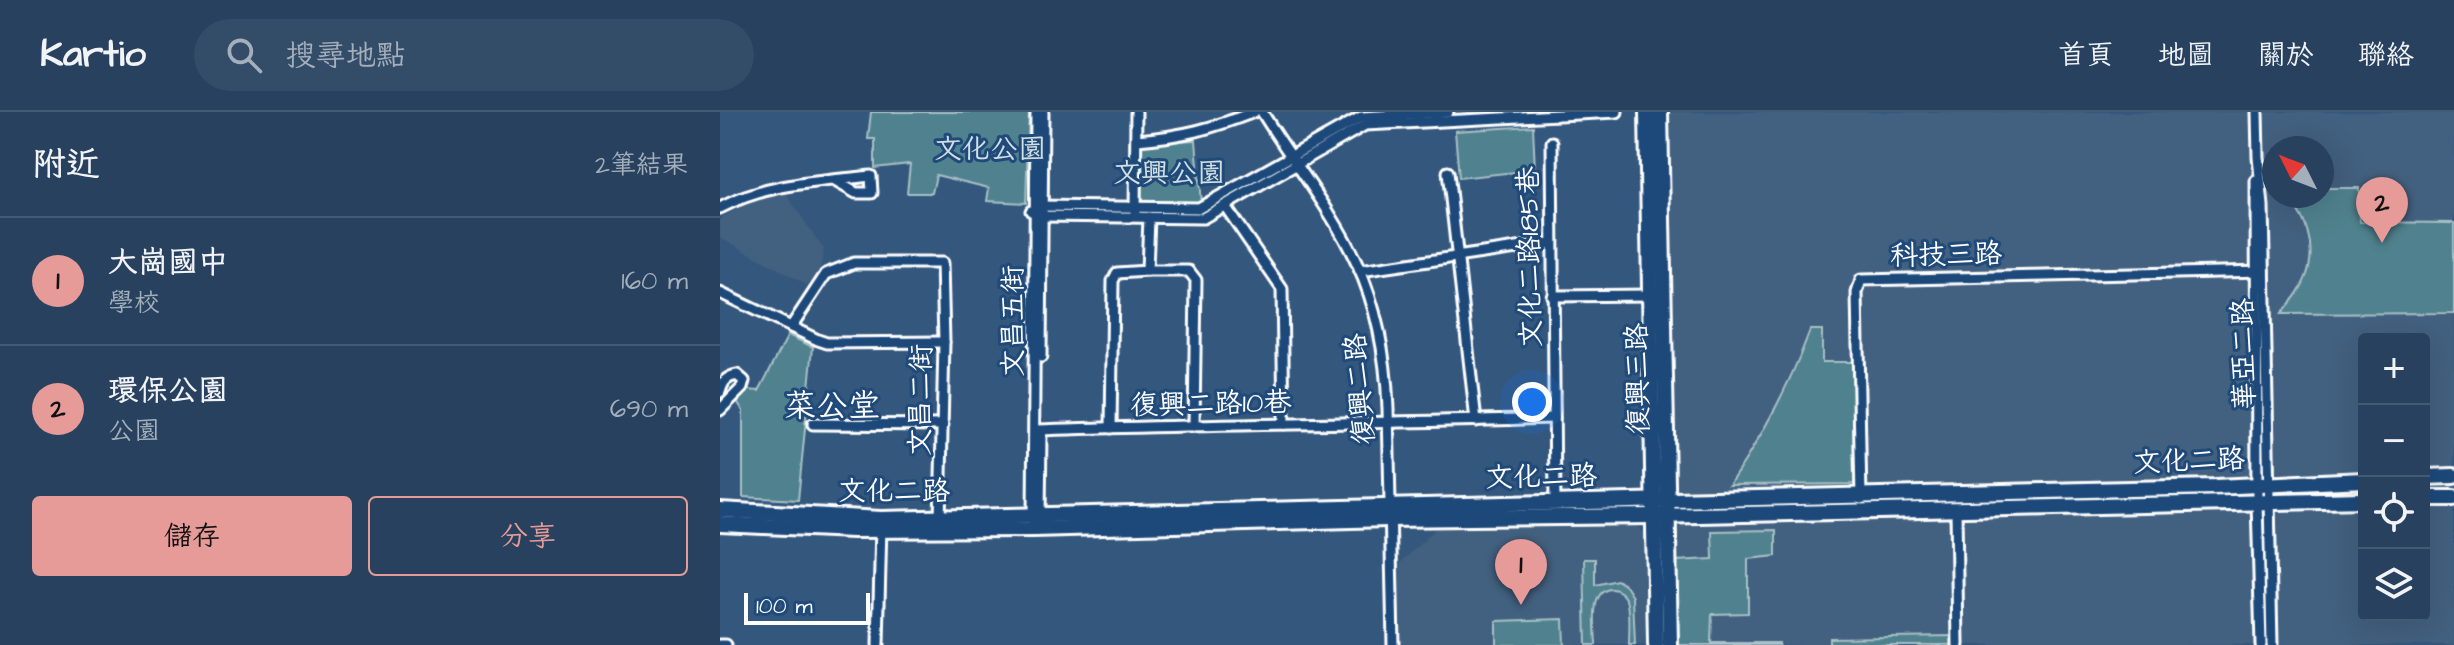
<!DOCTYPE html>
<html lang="zh-TW">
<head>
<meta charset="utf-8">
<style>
	:root { --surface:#27415e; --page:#334c67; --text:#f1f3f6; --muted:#a4afbc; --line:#435a73; --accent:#e69b98 }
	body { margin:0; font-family:"Architects Daughter","LXGW WenKai TC",sans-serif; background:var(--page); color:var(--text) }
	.controls { position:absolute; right:24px; bottom:24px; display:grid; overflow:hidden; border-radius:8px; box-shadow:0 8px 32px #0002 }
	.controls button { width:72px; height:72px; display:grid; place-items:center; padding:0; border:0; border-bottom:2px solid var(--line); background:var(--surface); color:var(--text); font:40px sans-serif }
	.compass { position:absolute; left:1542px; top:24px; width:72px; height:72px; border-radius:50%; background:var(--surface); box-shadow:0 8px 32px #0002; rotate:312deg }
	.scale { position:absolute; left:24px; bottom:20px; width:126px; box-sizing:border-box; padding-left:8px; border:4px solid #fff; border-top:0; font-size:22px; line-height:28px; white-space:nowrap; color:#fff; -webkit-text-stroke:6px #1f4a7a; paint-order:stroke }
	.you { position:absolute; left:812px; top:290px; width:28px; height:28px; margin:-20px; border:6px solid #fff; border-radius:50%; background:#1a73e8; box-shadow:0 0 0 12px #1a73e833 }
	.badge { display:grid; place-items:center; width:52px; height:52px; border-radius:50%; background:var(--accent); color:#111; font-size:26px; font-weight:700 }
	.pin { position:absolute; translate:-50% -66px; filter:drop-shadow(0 2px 4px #0008) }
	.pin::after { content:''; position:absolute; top:42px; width:28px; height:24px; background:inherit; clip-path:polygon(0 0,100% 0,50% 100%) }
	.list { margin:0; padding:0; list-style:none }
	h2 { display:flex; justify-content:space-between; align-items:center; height:104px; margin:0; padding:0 32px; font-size:34px }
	h2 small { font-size:26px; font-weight:400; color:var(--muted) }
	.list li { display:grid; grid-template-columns:52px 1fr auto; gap:24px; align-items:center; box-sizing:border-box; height:128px; padding:0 32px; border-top:2px solid var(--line) }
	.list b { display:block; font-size:30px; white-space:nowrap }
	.list p { margin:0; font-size:26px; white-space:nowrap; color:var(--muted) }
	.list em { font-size:26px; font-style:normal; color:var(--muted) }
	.actions { display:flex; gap:16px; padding:24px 32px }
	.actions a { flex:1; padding:18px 0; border:2px solid var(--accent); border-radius:8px; text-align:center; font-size:28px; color:var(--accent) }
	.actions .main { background:var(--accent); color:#111 }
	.icon { flex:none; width:44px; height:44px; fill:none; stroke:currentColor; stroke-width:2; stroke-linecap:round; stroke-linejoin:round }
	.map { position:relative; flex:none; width:1734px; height:533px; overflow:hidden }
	header { display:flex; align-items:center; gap:48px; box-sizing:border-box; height:112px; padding:0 40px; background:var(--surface); border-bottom:2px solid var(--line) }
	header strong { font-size:38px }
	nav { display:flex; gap:44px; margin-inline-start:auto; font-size:28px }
	.search { width:560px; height:72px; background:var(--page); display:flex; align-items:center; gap:20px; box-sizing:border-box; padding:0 28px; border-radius:44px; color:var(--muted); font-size:30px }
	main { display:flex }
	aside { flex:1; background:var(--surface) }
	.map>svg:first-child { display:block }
	.built { fill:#43607f; fill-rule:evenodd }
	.green { fill:#50828e; stroke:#a8c0c6; stroke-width:2 }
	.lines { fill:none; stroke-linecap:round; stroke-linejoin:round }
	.street-casing { stroke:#fff; stroke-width:15 }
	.secondary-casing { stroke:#fff; stroke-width:20 }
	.street { stroke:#1f4a7a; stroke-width:9 }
	.secondary { stroke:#1f4a7a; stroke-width:14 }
	.labels { text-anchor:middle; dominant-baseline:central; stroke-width:6; stroke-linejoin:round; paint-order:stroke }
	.park-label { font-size:28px; fill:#d3e0e3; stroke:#1f4a7a }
	.street-label { font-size:28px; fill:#fff; stroke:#1f4a7a }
	.quarter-label { font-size:32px; fill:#fff; stroke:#1f4a7a }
</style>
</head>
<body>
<header>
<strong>Kartio</strong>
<div class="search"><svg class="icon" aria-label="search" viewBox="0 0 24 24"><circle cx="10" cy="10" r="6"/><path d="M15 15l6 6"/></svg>搜尋地點</div>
<nav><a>首頁</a><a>地圖</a><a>關於</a><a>聯絡</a></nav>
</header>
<main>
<aside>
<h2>附近<small>2筆結果</small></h2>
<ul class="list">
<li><span class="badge">1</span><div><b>大崗國中</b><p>學校</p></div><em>160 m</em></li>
<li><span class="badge">2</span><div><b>環保公園</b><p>公園</p></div><em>690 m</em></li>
</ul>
<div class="actions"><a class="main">儲存</a><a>分享</a></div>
</aside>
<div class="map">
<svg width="1734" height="533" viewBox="0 0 1734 533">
	<rect width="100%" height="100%" fill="#34577d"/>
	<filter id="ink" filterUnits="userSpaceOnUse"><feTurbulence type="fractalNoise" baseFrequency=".0125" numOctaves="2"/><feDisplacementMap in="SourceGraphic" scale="16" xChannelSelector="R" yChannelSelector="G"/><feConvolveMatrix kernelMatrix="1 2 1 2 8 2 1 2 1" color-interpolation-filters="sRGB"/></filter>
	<g filter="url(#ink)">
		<g class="built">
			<path d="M927,0H1734V533H936ZM1554,36H1602V84H1554ZM1644,227H1704V503H1644Z"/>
			<polygon points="65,80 104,138 99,162 87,173 0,125 0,107 39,84"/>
			<polygon points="916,413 924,422 925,533 679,533 677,454 718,414"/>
		</g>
		<g class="green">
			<polygon points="151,0 309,0 306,91 267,89 269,76 216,63 212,81 187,81 190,52 155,56 155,27 148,27"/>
			<polygon points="813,14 815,58 739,66 735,19"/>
			<polygon points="476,28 481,93 418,91 420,31"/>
			<path d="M1602,76H1639L1640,110L1734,111V201L1561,202C1571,190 1581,179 1586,165C1597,137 1587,101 1563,84H1602Z"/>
			<path d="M1090,218H1102V250H1133L1134,372L1009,373C1043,323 1069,275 1090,218Z"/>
			<polygon points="68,223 93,235 78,388 23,385 23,299 17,289 28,278 39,279"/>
			<polygon points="1056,418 1056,444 1028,447 1028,501 992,502 991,531 1059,531 1059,533 955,533 955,449 993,447 992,419"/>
			<path d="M864,447H875V473L897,468L906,474L913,485L915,533H909C909,520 911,500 907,488C904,482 898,477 892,477C868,477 876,518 876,533H866Z"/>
			<polygon points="843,507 844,533 776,533 776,509"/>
			<polygon points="1232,524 1233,533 1109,533 1109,526"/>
		</g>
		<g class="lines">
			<defs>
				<g id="street">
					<path d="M542,0C573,51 612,97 637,152C658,197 666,246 668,296L673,533"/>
					<polyline points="1537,0 1538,45 1543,94 1552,533"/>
					<path d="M417,28C464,24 490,17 534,0"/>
					<polyline points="832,30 835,393"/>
					<polyline points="728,60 756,309"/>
					<polyline points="1536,69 1537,390 1541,533"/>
					<polyline points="316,94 479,96 641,5 728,0"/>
					<polyline points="505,94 562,177 564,312"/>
					<path d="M0,96C47,71 99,70 151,64L152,81H136L115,69"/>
					<polyline points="311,99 322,104 483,106 645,13 897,0"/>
					<polyline points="415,101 416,0"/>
					<polyline points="427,159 469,159 476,168 474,314"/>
					<polyline points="640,159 831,131"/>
					<polyline points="0,181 98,228 107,231 224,230"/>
					<polyline points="832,184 930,183"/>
					<polyline points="71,215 106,162 134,151 222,151 224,230 220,410"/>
					<polyline points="321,245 323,0"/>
					<path d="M0,280C3,270 6,265 17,263L24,269L22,276L0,298"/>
					<polyline points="93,312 223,313"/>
					<polyline points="391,316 393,169 397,161 427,159 429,105"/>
					<path d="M315,318C488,312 661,312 834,306"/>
					<polyline points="1141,387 1137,181 1141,168 1544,159"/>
					<polyline points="1236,397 1238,533"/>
					<polyline points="320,405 321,320"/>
					<polyline points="313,409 316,0"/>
					<polyline points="0,533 6,533"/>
					<polyline points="158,533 161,412"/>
				</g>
				<g id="secondary">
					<polyline points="927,0 936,533"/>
					<polyline points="940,0 950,533"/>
					<polyline points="1704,365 1734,364"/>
					<polyline points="1704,386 1734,386"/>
					<polyline points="0,398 161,407 1495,375 1644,368"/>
					<polyline points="0,412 133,418 313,417 668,407 934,404 1644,388"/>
				</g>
			</defs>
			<use href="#street" class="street-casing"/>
			<use href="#secondary" class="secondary-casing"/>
			<use href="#street" class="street"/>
			<use href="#secondary" class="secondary"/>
		</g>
	</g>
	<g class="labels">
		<g class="park-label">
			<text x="270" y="37">文化公園</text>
			<text x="449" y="61">文興公園</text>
		</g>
		<g class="street-label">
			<text transform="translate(1226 143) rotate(-1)">科技三路</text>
			<text transform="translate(810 145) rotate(-91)">文化二路185巷</text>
			<text transform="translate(293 209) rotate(-90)">文昌五街</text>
			<text transform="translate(1524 242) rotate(-91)">華亞二路</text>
			<text transform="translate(918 267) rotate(-91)">復興三路</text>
			<text transform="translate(640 277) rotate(-95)">復興二路</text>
			<text transform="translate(201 288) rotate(-89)">文昌二街</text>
			<text transform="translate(491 292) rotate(-1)">復興二路10巷</text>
			<text transform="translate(1469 349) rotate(-2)">文化二路</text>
			<text transform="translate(821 365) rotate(-1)">文化二路</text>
			<text x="174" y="379">文化二路</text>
		</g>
		<g class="quarter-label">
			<text x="112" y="294">菜公堂</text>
		</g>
	</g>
</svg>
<div class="controls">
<button>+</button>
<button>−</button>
<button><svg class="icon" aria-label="locate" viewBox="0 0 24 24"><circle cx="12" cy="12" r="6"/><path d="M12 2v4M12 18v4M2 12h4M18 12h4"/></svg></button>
<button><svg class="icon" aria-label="layers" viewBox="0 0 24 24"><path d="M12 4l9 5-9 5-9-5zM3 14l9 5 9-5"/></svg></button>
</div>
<svg class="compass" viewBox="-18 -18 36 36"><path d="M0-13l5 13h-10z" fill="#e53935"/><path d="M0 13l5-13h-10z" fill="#a4afbc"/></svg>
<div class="scale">100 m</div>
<div class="you"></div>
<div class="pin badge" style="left:801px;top:493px">1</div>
<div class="pin badge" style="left:1662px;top:131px">2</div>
</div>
</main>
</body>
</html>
